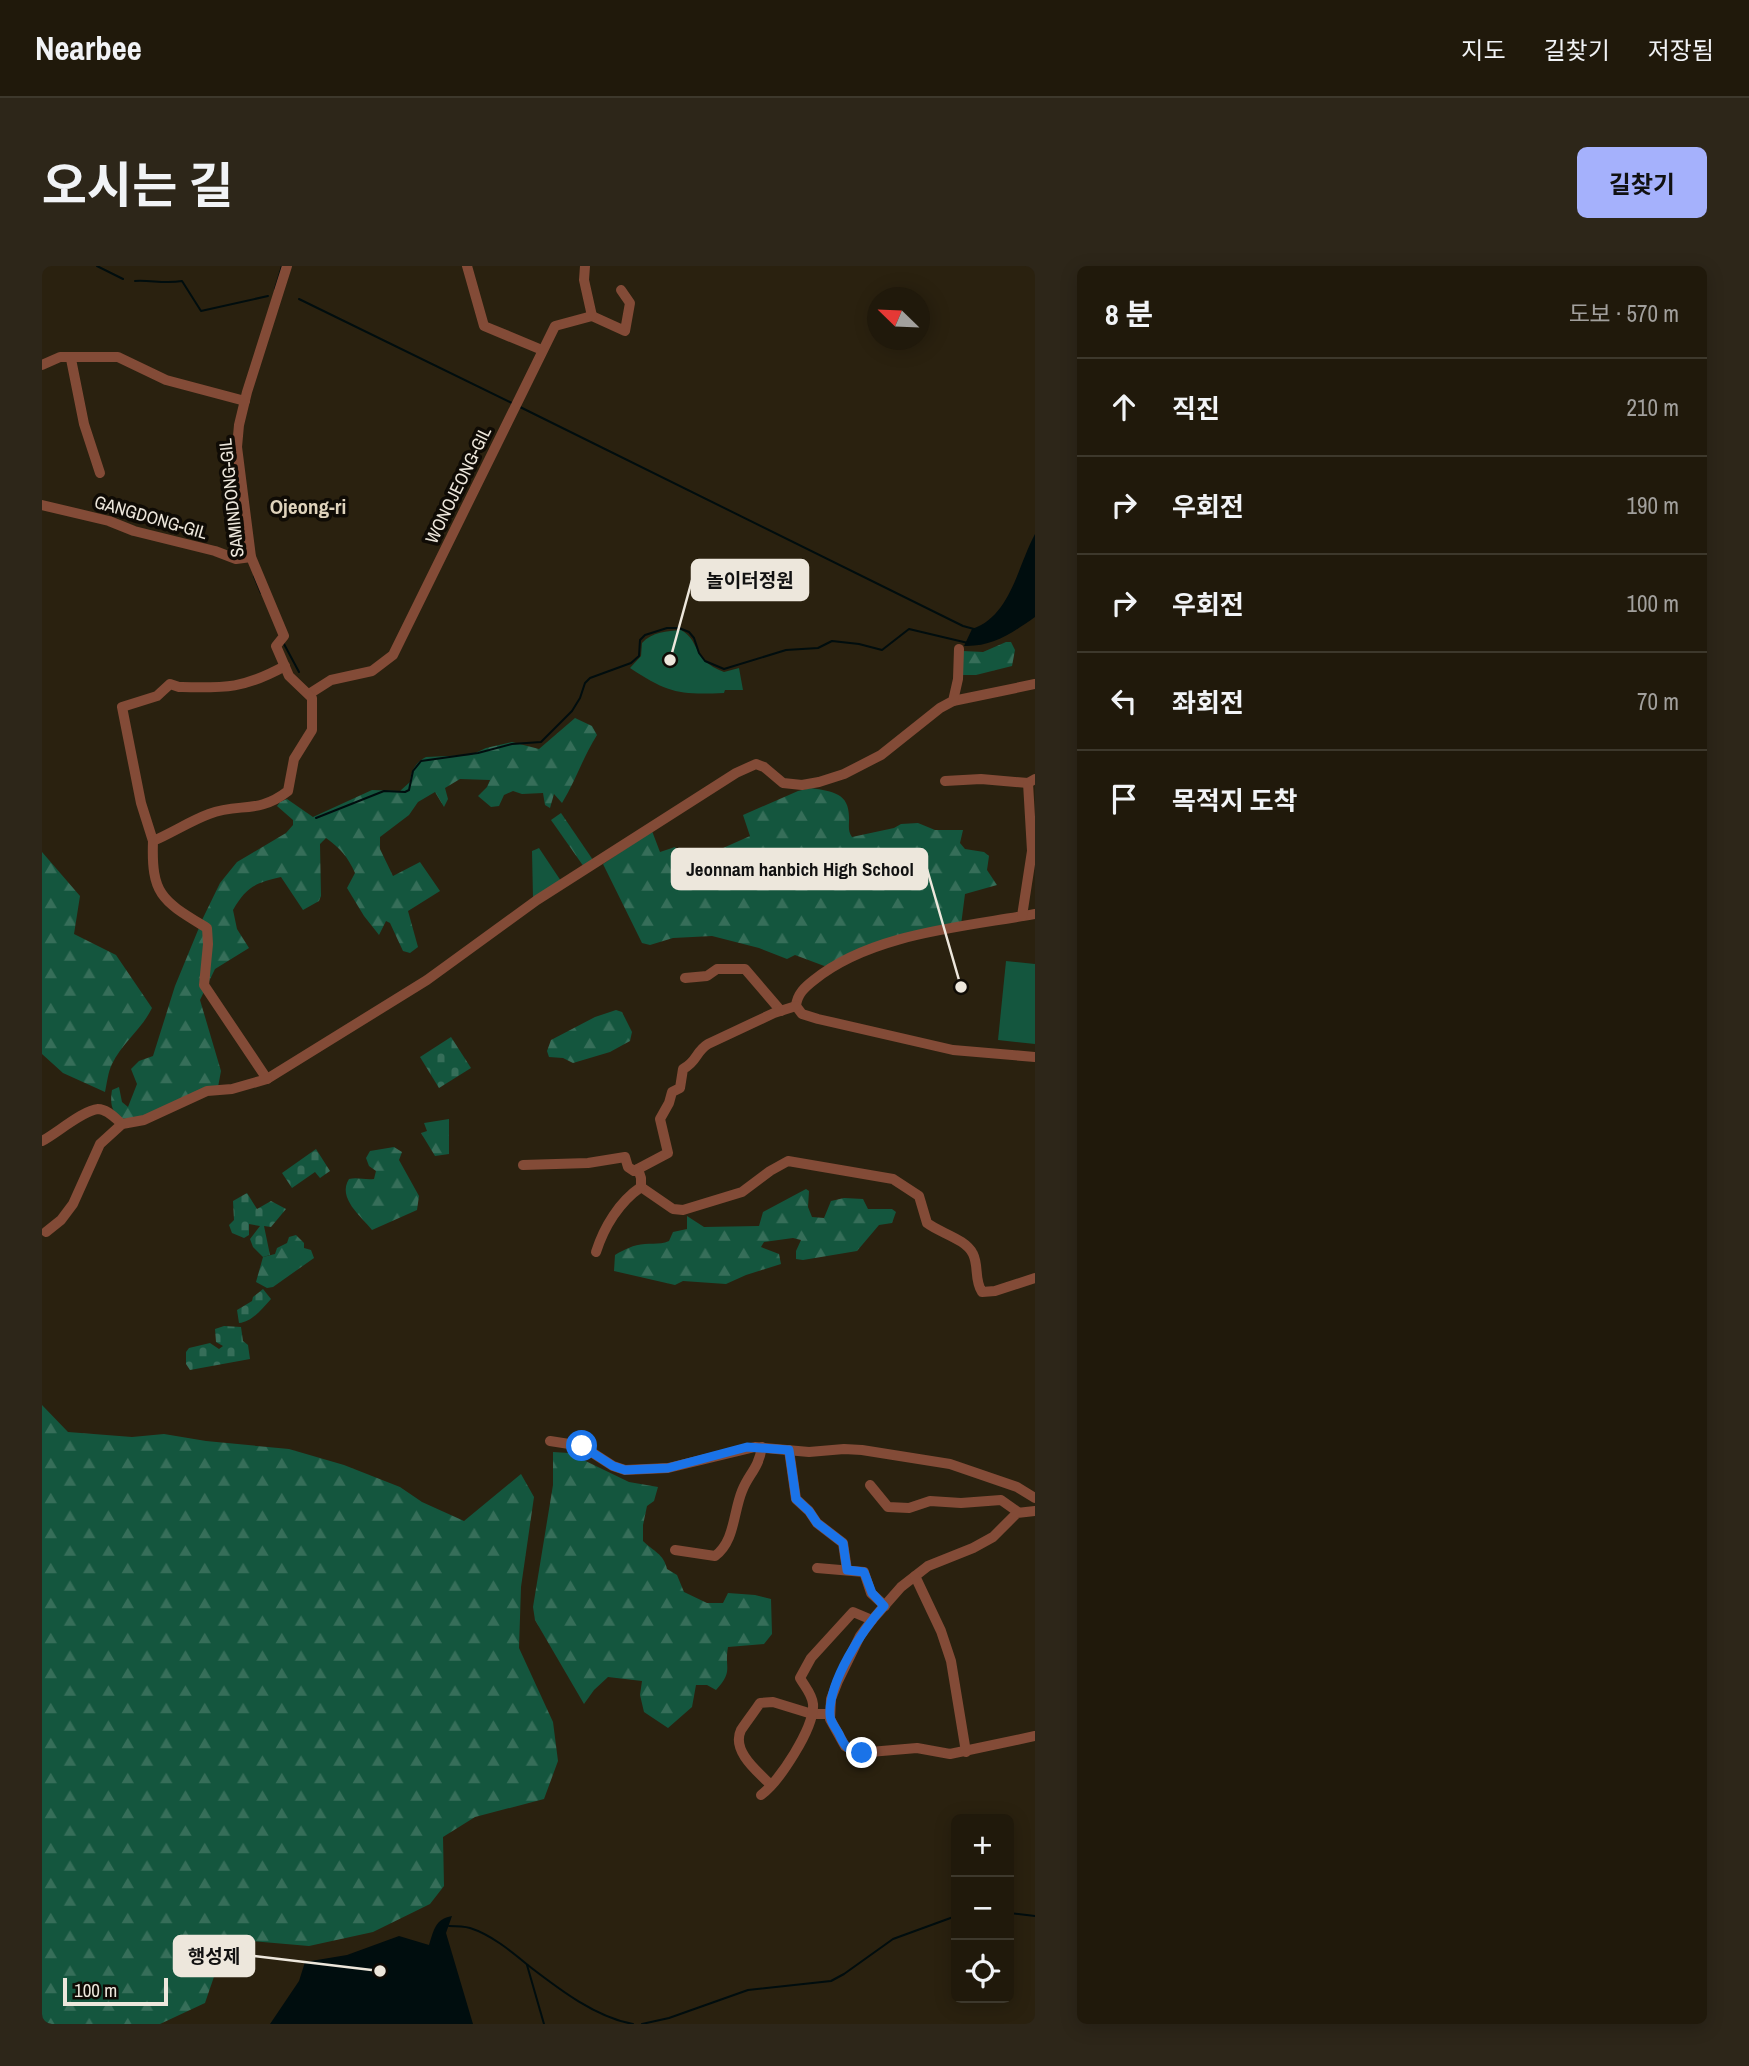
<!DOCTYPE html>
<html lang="ko">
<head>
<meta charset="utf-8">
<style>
	:root { --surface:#20190b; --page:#2d2619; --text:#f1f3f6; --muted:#a2a09d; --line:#3d382c; --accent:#a5b1fc }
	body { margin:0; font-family:"Archivo Narrow","Noto Sans KR",sans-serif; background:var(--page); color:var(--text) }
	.controls { position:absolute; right:21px; bottom:21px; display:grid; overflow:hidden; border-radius:10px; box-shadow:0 4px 18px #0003 }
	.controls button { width:63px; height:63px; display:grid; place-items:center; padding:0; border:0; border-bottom:2px solid var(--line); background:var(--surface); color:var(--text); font:35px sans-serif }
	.compass { position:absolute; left:825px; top:21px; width:63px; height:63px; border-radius:50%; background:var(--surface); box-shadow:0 4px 18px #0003; rotate:293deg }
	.scale { position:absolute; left:21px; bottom:18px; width:105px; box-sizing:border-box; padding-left:7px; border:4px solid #ede7dc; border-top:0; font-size:19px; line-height:24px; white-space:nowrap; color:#ede7dc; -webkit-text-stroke:5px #0f0b05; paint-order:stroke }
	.stop { position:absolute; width:21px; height:21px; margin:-16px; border:5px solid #1a73e8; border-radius:50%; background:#fff }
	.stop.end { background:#1a73e8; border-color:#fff; box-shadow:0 2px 7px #0008 }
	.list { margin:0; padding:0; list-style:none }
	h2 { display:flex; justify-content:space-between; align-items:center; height:91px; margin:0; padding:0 28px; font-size:30px }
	h2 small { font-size:23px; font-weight:400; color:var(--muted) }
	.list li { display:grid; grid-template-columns:46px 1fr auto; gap:21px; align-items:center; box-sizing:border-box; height:98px; padding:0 28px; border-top:2px solid var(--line) }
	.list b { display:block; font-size:26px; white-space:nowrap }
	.list em { font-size:23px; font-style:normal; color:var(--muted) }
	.icon { flex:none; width:38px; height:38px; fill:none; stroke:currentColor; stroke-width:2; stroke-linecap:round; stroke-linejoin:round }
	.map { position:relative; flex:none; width:993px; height:1758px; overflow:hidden; border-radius:10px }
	header { display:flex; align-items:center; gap:42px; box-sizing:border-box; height:98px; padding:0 35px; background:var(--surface); border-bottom:2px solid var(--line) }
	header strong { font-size:33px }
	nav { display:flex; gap:38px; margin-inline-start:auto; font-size:24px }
	.intro { display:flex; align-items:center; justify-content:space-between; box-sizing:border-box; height:168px; padding:0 42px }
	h1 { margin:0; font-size:49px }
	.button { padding:18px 32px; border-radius:10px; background:var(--accent); color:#111; font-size:24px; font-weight:700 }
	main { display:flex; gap:42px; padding:0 42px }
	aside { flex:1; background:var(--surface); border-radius:10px; box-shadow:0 4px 18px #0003 }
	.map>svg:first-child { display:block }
	.green { fill:#14563e }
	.forest { fill:url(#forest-firs) }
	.cemetery { fill:url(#cemetery-stones) }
	.water { fill:#000d0e }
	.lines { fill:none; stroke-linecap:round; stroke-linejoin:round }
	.stream { stroke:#000d0e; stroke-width:2 }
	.minor { stroke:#834b37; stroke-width:10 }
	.route { stroke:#1a73e8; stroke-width:9 }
	.labels { text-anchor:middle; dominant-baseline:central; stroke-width:7; stroke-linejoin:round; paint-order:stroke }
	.street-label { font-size:18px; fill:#ede7dc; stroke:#0f0b05 }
	.quarter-label { font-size:21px; font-weight:bold; fill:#dfd3bc; stroke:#0f0b05 }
	.leader { fill:none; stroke:#ede7dc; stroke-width:2.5 }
	.callout-dot { fill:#ede7dc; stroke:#0f0b05; stroke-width:2.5 }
	.callout { fill:#ede7dc; stroke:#ede7dc; stroke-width:2.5 }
	.callout-label { font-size:19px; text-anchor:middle; font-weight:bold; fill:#111 }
</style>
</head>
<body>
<header>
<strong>Nearbee</strong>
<nav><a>지도</a><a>길찾기</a><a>저장됨</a></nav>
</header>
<div class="intro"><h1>오시는 길</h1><a class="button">길찾기</a></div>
<main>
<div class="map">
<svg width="993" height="1758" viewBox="0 0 993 1758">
	<defs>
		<pattern id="forest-firs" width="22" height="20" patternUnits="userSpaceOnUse" patternTransform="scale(1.75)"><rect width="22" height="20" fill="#14563e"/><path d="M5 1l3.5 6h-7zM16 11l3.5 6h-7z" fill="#366e59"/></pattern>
		<pattern id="cemetery-stones" width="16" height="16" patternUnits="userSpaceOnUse" patternTransform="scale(1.75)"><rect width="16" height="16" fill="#14563e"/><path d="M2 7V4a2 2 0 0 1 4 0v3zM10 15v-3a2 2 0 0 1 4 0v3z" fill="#366e59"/></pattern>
	</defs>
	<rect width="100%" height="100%" fill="#2a210f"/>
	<g class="green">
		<path d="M639,364C660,376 648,393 682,406L697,402L701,424H683L682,427C637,429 626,427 588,402L599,390L600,377C610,366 625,365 639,364Z"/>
		<polygon points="497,582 519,615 491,633 490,585"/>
		<polygon points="964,695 993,698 993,778 956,774"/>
	</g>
	<g class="forest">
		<polygon points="964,376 969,376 973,384 970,400 934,409 920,409 921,385 941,386"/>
		<path d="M533,452L550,460L555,469C541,491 534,514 520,537L512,528L508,542L503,539L501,527L480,528L471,525L462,529L457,540L449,541L436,530L445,521L448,514L418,513L403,522L406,533L402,541L393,526L376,536L367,549L338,571V583L351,610L378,596L398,625L366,645L376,681L368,687L361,685L348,657L344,655L337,669L322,650L305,622L313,607C306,591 298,582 284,572L278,578L279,630L277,635L261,644L239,611C213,617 204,621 191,644L195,663L207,682L173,703L158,734L179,805L176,821L101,851L80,854C69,845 68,838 70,824L77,821L80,836L86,841L95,818L89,803L97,795L111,790L133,720L161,652L178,617L195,596L244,567L251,559V554L235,540L238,536L245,533L271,551L330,524L358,525L368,516C369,505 373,497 384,491L429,489L444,482L470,476L497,483Z"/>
		<path d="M769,522C792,526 808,527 807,554C807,562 806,565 810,571L852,562L859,558L876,557L893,564H921L918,577L923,583L942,586L947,590L945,604L955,619L923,628L919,659L856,672L785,701L753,689L745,693L717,682L670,670L631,672L608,679L600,677L561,598L610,565L618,586L633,581L643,599L708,570L701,549L756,525Z"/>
		<polygon points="519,547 551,594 542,601 509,554"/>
		<path d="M0,586L38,630L32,668L74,689L110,742C100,763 80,777 70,798C66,806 65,817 63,826L21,807L0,788Z"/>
		<polygon points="574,744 580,746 590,766 588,775 568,786 531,797 521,792 507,791 505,785 509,774 553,751"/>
		<polygon points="407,853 407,888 393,890 379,867 385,865 382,857"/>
		<path d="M352,881L360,886L357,894L377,930L375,944L330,964C319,950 295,932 307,913C316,911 322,914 332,913L334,905L327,900L324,892L328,885Z"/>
		<path d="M764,923L767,925L766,941L770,951L782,952L789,935L802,932L821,933L826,943H850L854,946L850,957L837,959L815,985L761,994L754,993V985L759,974L751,972L722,976L719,981L737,988L739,998L704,1009L684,1018L641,1015L633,1019L572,1005L573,989C583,983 591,979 603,978C612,977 619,979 627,975L631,966L645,963V950L662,961L717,960L721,946Z"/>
		<polygon points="254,969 262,977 262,982 269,984 272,992 231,1021 225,1022 214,1016 221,991 233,988 235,982 245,977 247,971"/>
		<polygon points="0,1139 26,1166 90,1171 122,1168 164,1175 247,1183 302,1199 358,1221 380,1236 422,1255 479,1208 492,1231 479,1321 477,1382 511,1456 516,1495 502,1533 433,1551 401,1571 402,1620 388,1638 331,1666 267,1680 197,1674 177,1696 163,1737 118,1758 0,1758"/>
		<path d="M511,1186L527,1187L587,1216L616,1221L612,1235L605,1240L601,1259V1275C611,1285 622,1288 625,1303L635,1309L642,1326L665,1337H681L686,1327L713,1329L729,1333L730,1368L722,1378L686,1381C682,1403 692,1404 674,1424L665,1419H654L650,1441L626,1462L602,1446L598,1429L600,1415L566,1411L552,1424L542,1438L493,1354L491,1341L511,1219Z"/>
	</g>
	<g class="cemetery">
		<polygon points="409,771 429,802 397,822 378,791"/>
		<polygon points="274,883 288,905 278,912 273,906 250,922 240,907"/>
		<polygon points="205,927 215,943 229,935 244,943 229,961 222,960 228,989 221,991 211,981 208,973 218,960 207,958 207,969 202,972 190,967 187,959 192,954 191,935"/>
		<path d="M221,1023L229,1033C220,1043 210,1056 197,1057L195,1044L210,1035L211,1031Z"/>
		<polygon points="182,1060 199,1061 201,1075 206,1079 208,1093 148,1104 144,1098 144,1086 147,1082 168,1077 177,1083 181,1080 174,1076 173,1063"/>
	</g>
	<g class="water">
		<path d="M993,268V351C970,367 951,381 922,380L930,363C969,350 975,301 993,268Z"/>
		<path d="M410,1650L404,1667L431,1758H228L257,1715L263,1696L305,1689L357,1670L387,1679C392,1664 393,1653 410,1650Z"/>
	</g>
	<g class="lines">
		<g class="stream">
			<polyline points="55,0 81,13"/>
			<path d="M93,15C109,14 123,18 140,15L159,45L226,30"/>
			<polyline points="233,23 240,0"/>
			<polyline points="257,33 470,137"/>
			<polyline points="478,141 921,360 932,363"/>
			<polyline points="212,310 219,327"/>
			<polyline points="242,378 257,406"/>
			<polyline points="274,552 342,525 363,526 367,524 371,505 379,495 436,487 470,478 499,476 530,445 538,432 543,417 548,412 589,397 597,390 598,374 603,369 625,362 637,362 647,366 652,372 657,387 663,395 682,403 744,384 776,382 790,375 817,378 840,384 867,363 926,377"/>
			<polyline points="967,1647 993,1650"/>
			<path d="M407,1660C413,1660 421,1660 428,1662C450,1669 470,1686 487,1700C517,1723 553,1751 591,1758"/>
			<polyline points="485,1699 502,1758"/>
			<polyline points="600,1758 627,1752 706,1724 789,1715 802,1708 851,1673 914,1650"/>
		</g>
		<g class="minor">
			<polyline points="425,0 442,60 500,84"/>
			<polyline points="550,50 583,65 588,37 579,24"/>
			<polyline points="29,93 42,158 58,207"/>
			<polyline points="0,99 18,91 76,91 124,114 203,135"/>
			<polyline points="0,239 67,255 92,265 173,285 194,293 209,291"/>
			<polyline points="267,428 289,414 330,405 351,389 513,60 550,50 542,14 543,0"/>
			<polyline points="911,435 993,418"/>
			<polyline points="903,515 939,513 986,517 993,513"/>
			<path d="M111,575L99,537L80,441L115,430L128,418L137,421C183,422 201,423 243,400"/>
			<path d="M993,648C922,661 830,667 772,714C763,721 755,728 754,740L760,748L776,753L911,784L993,791"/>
			<polyline points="980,650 990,585 986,517"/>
			<polyline points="643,712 665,710 675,703 703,703 739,745"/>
			<polyline points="225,813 385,714 495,634 694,507 714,498 722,501 741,517 760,519 777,516 802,508 839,489 898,442 911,435 916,413 917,383"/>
			<path d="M0,875C14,868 41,844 56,843C65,843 73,852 80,858"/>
			<path d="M481,899L546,897L583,891L586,901L592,905L626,887L618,853L627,837L630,826L638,822L641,803C656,795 653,786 666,778L732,747L754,740"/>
			<path d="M599,921L631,943L641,944L700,926L728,905L746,895L851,913L877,930L885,957C898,967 924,973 931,988C937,1000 932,1014 940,1026L953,1025L993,1012"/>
			<path d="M4,966L19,954L31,938L58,878L80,858L102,854L165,825L190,823L225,813L162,719L166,678L165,662C121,635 109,630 111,575C130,567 148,555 167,548C198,536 215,549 246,525L252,493L270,464V432L247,410L234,380L242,370L209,291L195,181L197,159L205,126L245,0"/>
			<path d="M554,986C562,961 577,936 599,921V912L596,903"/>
			<polyline points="508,1175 540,1180 571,1200 583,1204 626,1202 713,1181 767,1186 802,1183 820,1184 908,1198 975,1221 993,1232"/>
			<polyline points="747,1184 754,1233 767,1245 775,1257 801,1277 805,1304"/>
			<polyline points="828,1219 846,1241 867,1242 888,1235 919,1237 959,1234 976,1246"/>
			<polyline points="993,1245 975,1247 951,1271 931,1282 886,1300 859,1321 830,1354 818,1370 796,1415 789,1433 788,1453 803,1480 816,1487 875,1482 908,1488 993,1470"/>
			<path d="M633,1284L673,1290C693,1275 691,1247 700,1225C707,1207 716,1204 720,1181"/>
			<polyline points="775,1302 822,1306 829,1327 843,1340"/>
			<polyline points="873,1310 899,1365 909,1395 924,1486"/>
			<path d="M729,1519C716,1506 689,1485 699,1464C705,1455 712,1446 718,1437L731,1436L770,1448H788"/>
			<path d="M719,1529C737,1516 773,1461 771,1438C770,1428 763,1421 758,1412L769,1392L811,1346L830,1354"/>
		</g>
	</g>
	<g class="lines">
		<path class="route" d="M540,1180L571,1200L583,1204L626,1202L705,1181L747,1184L754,1233L767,1245L775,1257L801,1277L805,1304L822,1306L830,1327L842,1340C821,1363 786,1416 788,1449C788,1456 794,1462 797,1468C802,1480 807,1486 820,1487"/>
	</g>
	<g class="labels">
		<g class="street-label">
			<text transform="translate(416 219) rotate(-64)">WONOJEONG-GIL</text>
			<text transform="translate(189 232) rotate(-96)">SAMINDONG-GIL</text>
			<text transform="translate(109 251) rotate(16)">GANGDONG-GIL</text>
		</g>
		<g class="quarter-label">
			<text x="266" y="240">Ojeong-ri</text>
		</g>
	</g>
	<path class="leader" d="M628 394L650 314M919 721L885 603M338 1705L212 1690"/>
	<g class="callout-dot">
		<circle cx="628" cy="394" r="7"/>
		<circle cx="919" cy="721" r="7"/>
		<circle cx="338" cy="1705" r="7"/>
	</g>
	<g class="callout">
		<rect x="650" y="294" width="116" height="40" rx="7"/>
		<rect x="630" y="583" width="255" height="40" rx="7"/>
		<rect x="132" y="1670" width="80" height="40" rx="7"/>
	</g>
	<g class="callout-label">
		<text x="708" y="321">놀이터정원</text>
		<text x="758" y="610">Jeonnam hanbich High School</text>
		<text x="172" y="1697">행성제</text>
	</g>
</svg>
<div class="controls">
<button>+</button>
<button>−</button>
<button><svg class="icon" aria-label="locate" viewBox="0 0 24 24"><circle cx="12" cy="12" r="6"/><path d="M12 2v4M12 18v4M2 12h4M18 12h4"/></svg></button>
</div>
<svg class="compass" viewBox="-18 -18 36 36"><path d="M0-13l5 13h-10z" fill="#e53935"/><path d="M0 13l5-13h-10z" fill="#a2a09d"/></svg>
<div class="scale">100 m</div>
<div class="stop" style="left:540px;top:1180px"></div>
<div class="stop end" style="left:820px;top:1487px"></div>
</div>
<aside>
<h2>8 분<small>도보 · 570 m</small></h2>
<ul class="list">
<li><svg class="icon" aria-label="ahead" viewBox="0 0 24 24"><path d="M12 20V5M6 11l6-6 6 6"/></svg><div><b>직진</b></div><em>210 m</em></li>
<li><svg class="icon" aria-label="right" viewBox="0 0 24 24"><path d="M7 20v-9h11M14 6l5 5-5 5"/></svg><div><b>우회전</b></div><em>190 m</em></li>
<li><svg class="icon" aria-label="right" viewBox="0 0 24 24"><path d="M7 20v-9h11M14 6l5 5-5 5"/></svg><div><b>우회전</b></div><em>100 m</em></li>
<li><svg class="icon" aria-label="left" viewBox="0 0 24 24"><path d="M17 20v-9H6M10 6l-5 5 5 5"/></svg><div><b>좌회전</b></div><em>70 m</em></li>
<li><svg class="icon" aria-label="arrive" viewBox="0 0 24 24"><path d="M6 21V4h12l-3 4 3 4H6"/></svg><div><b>목적지 도착</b></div></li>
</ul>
</aside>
</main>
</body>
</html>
